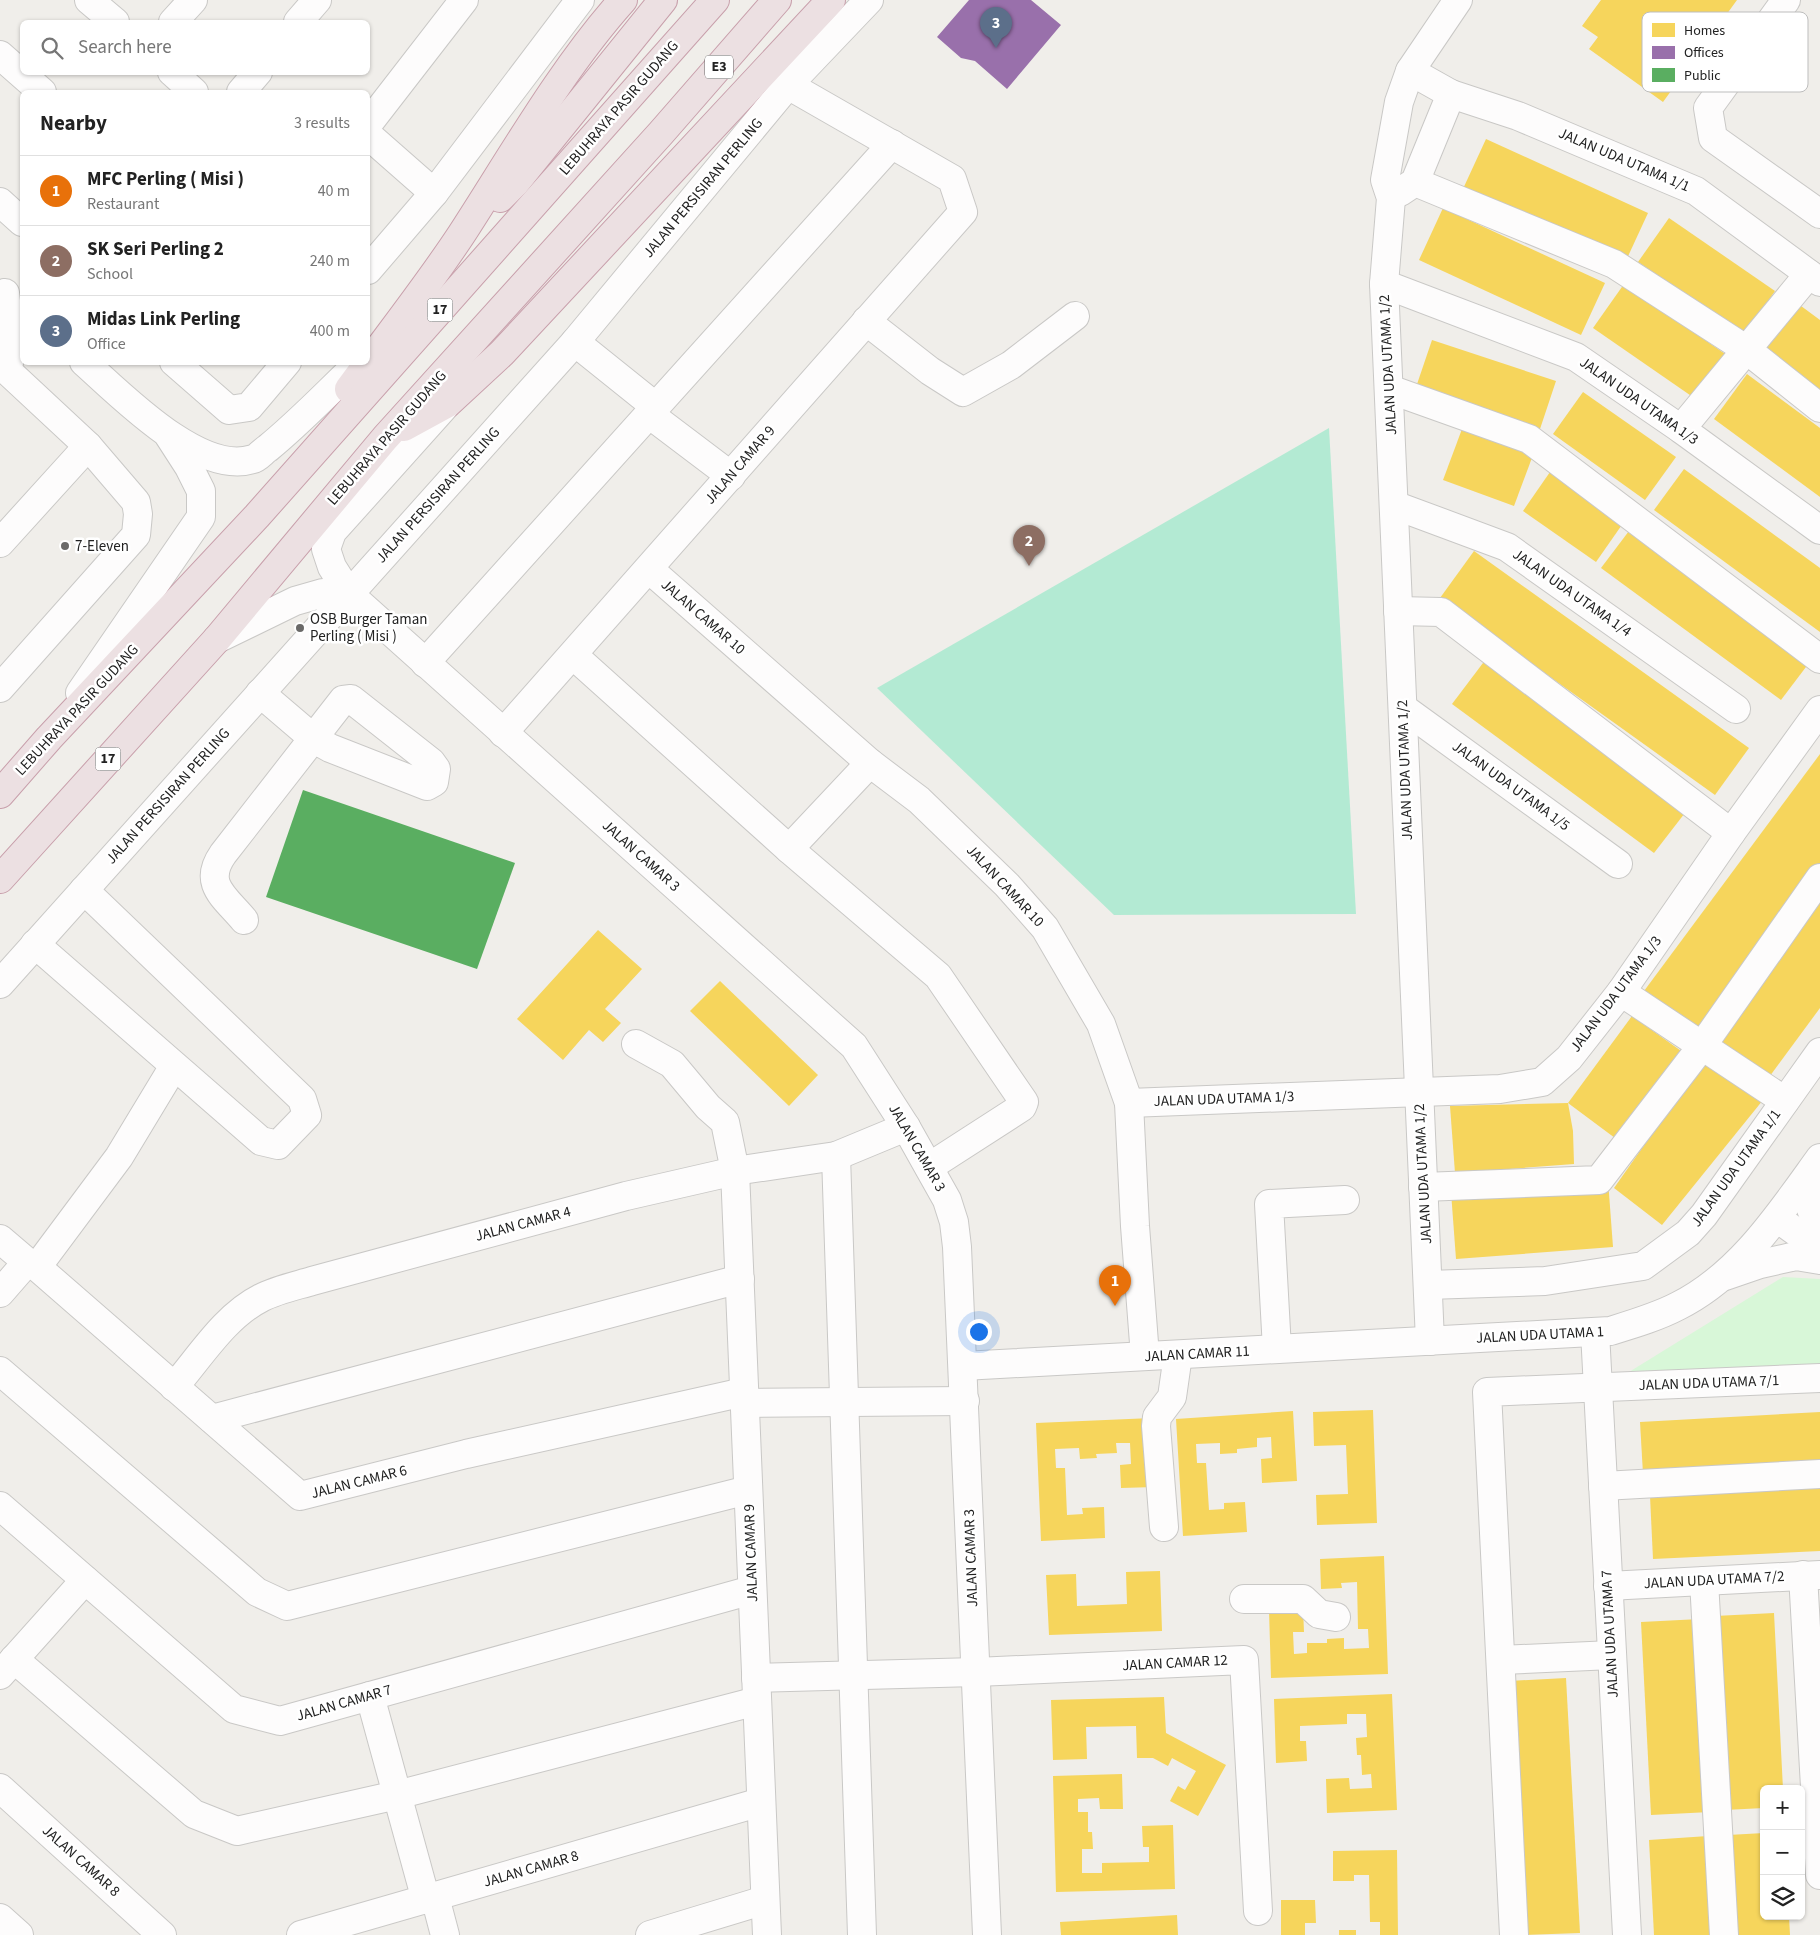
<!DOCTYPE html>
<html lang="en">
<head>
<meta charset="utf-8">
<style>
	:root { --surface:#fff; --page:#f2f2f2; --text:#222; --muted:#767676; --line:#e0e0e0; --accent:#1a73e8 }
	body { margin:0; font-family:"Source Sans 3",sans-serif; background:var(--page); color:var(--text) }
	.controls { position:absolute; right:15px; bottom:15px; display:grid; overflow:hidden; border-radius:8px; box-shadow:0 1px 4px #0004 }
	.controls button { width:45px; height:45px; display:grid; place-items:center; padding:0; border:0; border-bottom:1px solid var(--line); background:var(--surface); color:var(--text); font:25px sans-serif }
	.you { position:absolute; left:978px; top:1331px; width:18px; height:18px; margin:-12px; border:4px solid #fff; border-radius:50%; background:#1a73e8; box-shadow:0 0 0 8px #1a73e833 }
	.badge { display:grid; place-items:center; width:32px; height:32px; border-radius:50%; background:var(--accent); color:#fff; font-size:16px; font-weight:700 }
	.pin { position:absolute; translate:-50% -41px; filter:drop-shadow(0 1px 2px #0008) }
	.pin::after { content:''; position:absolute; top:26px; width:18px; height:15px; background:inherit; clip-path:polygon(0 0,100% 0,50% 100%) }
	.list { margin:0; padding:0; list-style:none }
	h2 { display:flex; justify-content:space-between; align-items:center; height:65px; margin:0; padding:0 20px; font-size:21px }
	h2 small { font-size:16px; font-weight:400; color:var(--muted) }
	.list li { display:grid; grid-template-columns:32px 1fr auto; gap:15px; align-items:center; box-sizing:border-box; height:70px; padding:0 20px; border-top:1px solid var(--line) }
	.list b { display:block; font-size:19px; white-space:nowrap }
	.list p { margin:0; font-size:16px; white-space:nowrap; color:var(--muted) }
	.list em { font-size:16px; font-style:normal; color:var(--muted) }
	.icon { flex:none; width:28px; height:28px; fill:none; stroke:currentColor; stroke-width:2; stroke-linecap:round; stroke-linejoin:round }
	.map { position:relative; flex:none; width:1820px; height:1935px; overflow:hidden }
	.search { position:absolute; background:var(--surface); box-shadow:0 1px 4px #0004; left:20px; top:20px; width:350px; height:55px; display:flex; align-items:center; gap:12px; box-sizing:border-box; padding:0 18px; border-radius:8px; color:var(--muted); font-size:19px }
	.panel { position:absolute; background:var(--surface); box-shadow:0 1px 4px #0004; left:20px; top:90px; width:350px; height:275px; border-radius:8px }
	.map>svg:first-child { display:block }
	.park { fill:#d8f7d8 }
	.pitch { fill:#b3ead3 }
	.homes { fill:#f6d55c }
	.offices { fill:#9970ab }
	.public { fill:#5aae61 }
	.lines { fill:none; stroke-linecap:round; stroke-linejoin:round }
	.minor-casing { stroke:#c9c8c6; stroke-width:30 }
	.highway-casing { stroke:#c89fab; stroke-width:30 }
	.minor { stroke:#fdfcfc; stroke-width:28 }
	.highway { stroke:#ece0e2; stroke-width:28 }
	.poi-dot { fill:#6a6968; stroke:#fff; stroke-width:2 }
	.labels { text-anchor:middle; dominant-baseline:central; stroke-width:5; stroke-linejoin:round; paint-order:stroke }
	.shield { fill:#fff; stroke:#646464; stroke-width:1 }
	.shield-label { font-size:14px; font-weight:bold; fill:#222 }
	.street-label { font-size:15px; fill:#222; stroke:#fff }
	.poi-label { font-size:15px; fill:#222; stroke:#fff; text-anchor:start }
	.key { fill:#fff; stroke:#bdbdbd; stroke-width:1 }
	.key-label { font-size:14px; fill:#222 }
</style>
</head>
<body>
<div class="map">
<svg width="1820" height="1935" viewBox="0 0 1820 1935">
	<rect width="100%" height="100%" fill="#f0eeea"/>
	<polygon class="park" points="1783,1277 1820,1279 1820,1367 1629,1372"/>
	<polygon class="pitch" points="1329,428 1356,914 1114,915 877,688"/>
	<g class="homes">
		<polygon points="1601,0 1737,0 1663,102 1589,49 1598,37 1582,26"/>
		<polygon points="1486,139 1648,213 1624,265 1462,191"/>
		<polygon points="1443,208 1605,283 1581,335 1419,260"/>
		<polygon points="1669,218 1775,291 1745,335 1638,262"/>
		<polygon points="1624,284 1731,358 1700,402 1593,328"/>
		<polygon points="1797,303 1820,320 1820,392 1762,351"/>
		<polygon points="1432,340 1556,381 1538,435 1414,393"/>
		<polygon points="1747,374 1820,428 1820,497 1714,419"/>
		<polygon points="1583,392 1676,457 1645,500 1553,434"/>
		<polygon points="1462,429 1533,455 1514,506 1443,480"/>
		<polygon points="1684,469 1820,568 1820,632 1654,510"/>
		<polygon points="1550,472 1626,519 1596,562 1523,511"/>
		<polygon points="1632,527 1812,659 1781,700 1601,568"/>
		<polygon points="1474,551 1749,748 1715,795 1440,598"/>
		<polygon points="1486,659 1688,809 1654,853 1452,704"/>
		<polygon points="1820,754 1820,870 1700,1032 1644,991"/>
		<polygon points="1820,893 1820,1008 1767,1080 1711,1039"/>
		<polygon points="598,930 642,969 605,1009 621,1023 603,1042 589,1030 563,1060 517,1019"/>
		<polygon points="720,981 818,1075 789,1106 690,1011"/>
		<polygon points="1632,1016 1684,1053 1619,1141 1568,1103"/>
		<polygon points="1704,1060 1763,1100 1662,1225 1614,1188"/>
		<polygon points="1568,1103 1573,1131 1574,1164 1455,1173 1450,1106"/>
		<polygon points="1608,1180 1613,1247 1456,1259 1451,1192"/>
		<polygon points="1373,1410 1377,1523 1317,1525 1316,1495 1348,1494 1346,1445 1314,1446 1313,1412"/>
		<polygon points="1293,1411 1297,1481 1262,1483 1261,1459 1272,1458 1271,1437 1257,1438 1257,1447 1237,1449 1237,1453 1220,1454 1220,1443 1196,1444 1197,1463 1206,1463 1209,1510 1224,1509 1224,1503 1245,1502 1247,1532 1183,1536 1176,1419"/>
		<polygon points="1820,1412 1820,1465 1643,1474 1640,1422"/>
		<polygon points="1152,1418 1155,1487 1121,1488 1120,1465 1131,1464 1130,1443 1116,1443 1117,1453 1096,1454 1097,1458 1080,1459 1079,1448 1055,1449 1056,1468 1065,1468 1067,1515 1083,1514 1082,1508 1104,1507 1105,1538 1041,1541 1036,1423"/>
		<polygon points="1820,1487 1820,1551 1653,1559 1650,1496"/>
		<polygon points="1384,1556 1388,1674 1271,1678 1269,1610 1303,1608 1304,1632 1293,1632 1294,1654 1307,1653 1307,1643 1327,1643 1327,1639 1344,1638 1344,1649 1369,1648 1368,1629 1358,1629 1357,1582 1341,1583 1342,1588 1321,1589 1320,1559"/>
		<polygon points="1160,1571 1162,1631 1049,1635 1046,1575 1076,1574 1077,1606 1127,1604 1126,1572"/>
		<polygon points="1774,1613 1783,1789 1764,1789 1764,1808 1725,1810 1715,1616"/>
		<polygon points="1700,1619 1710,1812 1651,1815 1641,1622"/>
		<polygon points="1566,1678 1580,1933 1523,1935 1509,1681"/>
		<polygon points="1392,1694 1397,1810 1327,1813 1326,1779 1349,1778 1350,1789 1372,1788 1371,1774 1362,1775 1361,1755 1357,1755 1356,1738 1367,1737 1366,1714 1347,1714 1347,1724 1300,1726 1300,1741 1306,1741 1307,1761 1276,1763 1274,1699"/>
		<polygon points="1164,1697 1166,1733 1226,1765 1198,1816 1170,1801 1178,1786 1185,1790 1196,1771 1172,1758 1168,1766 1153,1758 1137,1758 1136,1726 1086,1727 1087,1759 1053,1760 1051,1700"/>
		<polygon points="1122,1774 1123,1809 1100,1809 1099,1798 1078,1799 1078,1812 1088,1812 1088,1832 1092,1832 1093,1849 1082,1849 1082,1873 1102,1873 1102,1863 1149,1862 1149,1847 1143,1847 1142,1826 1173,1825 1175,1889 1056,1892 1053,1776"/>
		<polygon points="1764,1833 1764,1916 1789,1916 1790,1935 1734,1935 1728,1835"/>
		<polygon points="1708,1836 1713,1935 1654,1935 1649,1840"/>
		<polygon points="1397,1850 1398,1935 1380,1935 1380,1922 1370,1922 1369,1875 1354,1875 1354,1881 1333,1881 1333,1851"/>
		<polygon points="1281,1900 1315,1900 1316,1923 1305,1923 1305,1935 1281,1935"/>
		<polygon points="1177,1915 1178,1935 1061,1935 1060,1922"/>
		<rect x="1339" y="1930" width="17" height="5"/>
	</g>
	<polygon class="offices" points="969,0 1031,0 1061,25 1007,89 975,61 961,58 937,37"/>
	<polygon class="public" points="303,790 515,863 477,969 266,897"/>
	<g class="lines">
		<defs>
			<g id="minor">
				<polyline points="89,0 115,22"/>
				<polyline points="1786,0 1708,108 1713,138 1820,214"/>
				<polyline points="173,22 193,0"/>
				<polyline points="298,22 317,0"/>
				<polyline points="0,55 42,92"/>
				<polyline points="1410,71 1451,94 1518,116 1696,191 1820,282"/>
				<polyline points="172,72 194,92"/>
				<polyline points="241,92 258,72"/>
				<polyline points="368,124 464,0"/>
				<polyline points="368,135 434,193"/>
				<polyline points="1415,182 1614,264 1747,350 1820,408"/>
				<polyline points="1400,192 1415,182 1451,94"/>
				<polyline points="0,202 22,222"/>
				<polyline points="368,270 434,193 580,0"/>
				<polyline points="1384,284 1576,357 1681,429 1820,530"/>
				<polyline points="5,293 12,350 7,370"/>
				<polyline points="866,321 930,371 963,392 1011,365 1075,316"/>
				<polyline points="575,342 651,403 653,417 731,476"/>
				<path d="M84,362C120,394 200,477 253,459C258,458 263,451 268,448C300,422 329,391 360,362"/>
				<polyline points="174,362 229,410 249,407 287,362"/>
				<polyline points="0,364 88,446 136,502 138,514 136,535 0,688"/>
				<polyline points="1389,389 1529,439 1820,659"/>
				<polyline points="445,406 332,532 326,549 332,567 349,594 854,1046 906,1127 947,1200 954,1222 957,1247 987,1935"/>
				<polyline points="1681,429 1809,274"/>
				<polyline points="1394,505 1507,547 1736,709"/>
				<polyline points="0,543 88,446"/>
				<polyline points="649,569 870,763 919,800 1007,885 1045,928 1101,1024 1129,1103 1135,1226 1145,1356"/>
				<polyline points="1398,611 1441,612 1731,833"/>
				<polyline points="217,639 295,601 323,593 349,594"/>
				<polyline points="573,655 789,849 938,976 1024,1102 1022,1107 929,1167"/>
				<polyline points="425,663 892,144"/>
				<polyline points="80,693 201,517 201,491 189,467 169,436"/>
				<polyline points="1403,708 1618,864"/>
				<polyline points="503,733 963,212 952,179 788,85"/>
				<polyline points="789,849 870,763"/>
				<path d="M244,920C225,897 202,884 223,854L343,700L351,699L431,762L436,769L434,782L427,786L330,748L314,739L260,693"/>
				<polyline points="35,944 261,1141 278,1145 307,1115 302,1099 84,890"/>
				<polyline points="0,984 575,342 788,85 869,0"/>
				<polyline points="1621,992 1785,1101"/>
				<polyline points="636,1044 672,1064 708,1107 725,1122 735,1171 767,1935"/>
				<polyline points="1129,1103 1500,1089 1542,1082 1569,1058 1621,992 1731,833 1820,710"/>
				<polyline points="836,1156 862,1935"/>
				<polyline points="1820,1166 1811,1209 1820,1229"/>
				<polyline points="1423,1187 1599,1180 1702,1046 1820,878"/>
				<polyline points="1777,1218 1820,1249"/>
				<polyline points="0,1239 27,1262 37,1267 300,1496 466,1454 744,1392"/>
				<polyline points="37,1267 119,1157 174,1066"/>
				<polyline points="1725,1276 1760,1264 1796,1256 1820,1260"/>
				<polyline points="1428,1285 1545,1281 1643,1266 1688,1233 1704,1215 1820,1052"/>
				<polyline points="0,1293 27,1262"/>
				<polyline points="1595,1332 1627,1935"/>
				<polyline points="1430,1341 1384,284 1391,198 1385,180 1399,102 1410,71 1458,0"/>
				<polyline points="1277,1349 1269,1204 1345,1200"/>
				<path d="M963,1366L1610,1331C1633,1324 1657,1317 1678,1306C1740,1275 1781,1212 1820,1158"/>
				<polyline points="0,1371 257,1592 287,1606 748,1490"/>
				<path d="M174,1387C200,1357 225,1316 261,1298C276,1290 295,1286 312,1281L626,1196L735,1171L836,1156L906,1127"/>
				<polyline points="745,1403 965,1401"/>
				<polyline points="212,1419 740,1279"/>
				<polyline points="1603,1486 1820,1474"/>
				<polyline points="0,1506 234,1709 280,1721 752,1590"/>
				<polyline points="1164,1527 1156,1426 1157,1417 1172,1397 1178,1355"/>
				<polyline points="1803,1575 1820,1875"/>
				<polyline points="1704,1581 1724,1935"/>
				<polyline points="1608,1586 1820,1575"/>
				<polyline points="1244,1599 1303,1599 1319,1614 1336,1617"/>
				<polyline points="14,1659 194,1814 237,1831 397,1795 757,1701"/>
				<polyline points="1501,1660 1612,1655"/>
				<polyline points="0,1675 85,1580"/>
				<polyline points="756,1678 976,1672 1244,1660 1258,1911"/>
				<polyline points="370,1696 426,1900"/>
				<polyline points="0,1788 162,1935"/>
				<polyline points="435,1897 445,1935"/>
				<polyline points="0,1918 19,1935"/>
				<polyline points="301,1935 761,1802"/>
				<polyline points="650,1935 765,1900"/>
				<polyline points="1514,1935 1487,1392 1820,1378"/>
			</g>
			<g id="highway">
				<polyline points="500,198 516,182 663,0"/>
				<path d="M349,389C386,338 426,288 461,235C511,158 562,68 623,0"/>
				<polyline points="404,427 448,403 502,353 831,0"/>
				<polyline points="0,794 49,738 257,516 715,0"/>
				<polyline points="0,879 217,639 385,438 661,133 777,0"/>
			</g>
		</defs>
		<use href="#minor" class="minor-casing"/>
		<use href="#highway" class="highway-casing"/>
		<use href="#minor" class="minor"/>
		<use href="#highway" class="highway"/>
	</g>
	<g class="poi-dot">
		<circle cx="65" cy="546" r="5"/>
		<circle cx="300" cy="628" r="5"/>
	</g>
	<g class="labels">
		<g class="shield">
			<rect x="705" y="55.5" width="28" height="23" rx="4"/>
			<rect x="427.5" y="298.5" width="25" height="23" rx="4"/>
			<rect x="95.5" y="747.5" width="25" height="23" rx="4"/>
		</g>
		<g class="shield-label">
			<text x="719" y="67">E3</text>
			<text x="440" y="310">17</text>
			<text x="108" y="759">17</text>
		</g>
		<g class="street-label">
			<text transform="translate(619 108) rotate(-49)">LEBUHRAYA PASIR GUDANG</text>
			<text transform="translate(1624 160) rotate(23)">JALAN UDA UTAMA 1/1</text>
			<text transform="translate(703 188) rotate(-50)">JALAN PERSISIRAN PERLING</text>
			<text transform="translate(1388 365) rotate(-93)">JALAN UDA UTAMA 1/2</text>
			<text transform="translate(1639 401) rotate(35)">JALAN UDA UTAMA 1/3</text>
			<text transform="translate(387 438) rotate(-49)">LEBUHRAYA PASIR GUDANG</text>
			<text transform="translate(740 465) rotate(-49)">JALAN CAMAR 9</text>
			<text transform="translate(438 495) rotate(-48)">JALAN PERSISIRAN PERLING</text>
			<text transform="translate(1572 593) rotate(35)">JALAN UDA UTAMA 1/4</text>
			<text transform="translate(703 617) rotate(41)">JALAN CAMAR 10</text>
			<text transform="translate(77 710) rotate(-47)">LEBUHRAYA PASIR GUDANG</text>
			<text transform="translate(1405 770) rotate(-92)">JALAN UDA UTAMA 1/2</text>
			<text transform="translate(1511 786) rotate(36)">JALAN UDA UTAMA 1/5</text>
			<text transform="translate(168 796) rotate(-48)">JALAN PERSISIRAN PERLING</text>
			<text transform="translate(641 856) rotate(42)">JALAN CAMAR 3</text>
			<text transform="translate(1005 886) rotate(47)">JALAN CAMAR 10</text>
			<text transform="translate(1616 994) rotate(-53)">JALAN UDA UTAMA 1/3</text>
			<text transform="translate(1224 1099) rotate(-2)">JALAN UDA UTAMA 1/3</text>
			<text transform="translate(917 1148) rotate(60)">JALAN CAMAR 3</text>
			<text transform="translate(1736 1168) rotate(-54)">JALAN UDA UTAMA 1/1</text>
			<text transform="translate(1423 1174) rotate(-93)">JALAN UDA UTAMA 1/2</text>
			<text transform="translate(523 1224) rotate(-15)">JALAN CAMAR 4</text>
			<text transform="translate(1540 1335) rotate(-3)">JALAN UDA UTAMA 1</text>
			<text transform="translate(1197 1354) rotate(-3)">JALAN CAMAR 11</text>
			<text transform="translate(1709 1383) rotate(-2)">JALAN UDA UTAMA 7/1</text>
			<text transform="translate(359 1482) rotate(-14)">JALAN CAMAR 6</text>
			<text transform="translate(751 1553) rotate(-92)">JALAN CAMAR 9</text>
			<text transform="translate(971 1558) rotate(-92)">JALAN CAMAR 3</text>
			<text transform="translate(1714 1580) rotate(-3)">JALAN UDA UTAMA 7/2</text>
			<text transform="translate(1610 1634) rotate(-93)">JALAN UDA UTAMA 7</text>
			<text transform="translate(1175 1663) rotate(-3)">JALAN CAMAR 12</text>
			<text transform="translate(344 1703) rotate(-16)">JALAN CAMAR 7</text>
			<text transform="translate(81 1861) rotate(42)">JALAN CAMAR 8</text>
			<text transform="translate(531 1869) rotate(-16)">JALAN CAMAR 8</text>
		</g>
		<g class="poi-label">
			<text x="75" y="546">7-Eleven</text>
			<text x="310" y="619">OSB Burger Taman<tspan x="310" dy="17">Perling ( Misi )</tspan></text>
		</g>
	</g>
	<rect x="1642" y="12" width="166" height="80" rx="8" class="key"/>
	<rect x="1652" y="23" width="23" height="14" fill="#f6d55c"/>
	<rect x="1652" y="46" width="23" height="13" fill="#9970ab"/>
	<rect x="1652" y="68" width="23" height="14" fill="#5aae61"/>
	<g class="key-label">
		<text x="1684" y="35">Homes</text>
		<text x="1684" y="57">Offices</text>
		<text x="1684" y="80">Public</text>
	</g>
</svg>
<div class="controls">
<button>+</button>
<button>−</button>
<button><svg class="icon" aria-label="layers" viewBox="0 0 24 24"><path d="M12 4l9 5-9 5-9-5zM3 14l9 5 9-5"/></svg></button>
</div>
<div class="you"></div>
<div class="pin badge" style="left:1115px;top:1306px;background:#e8710a">1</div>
<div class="pin badge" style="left:1029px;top:566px;background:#8d6e63">2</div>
<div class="pin badge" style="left:996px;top:48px;background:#5c6f8a">3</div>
<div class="search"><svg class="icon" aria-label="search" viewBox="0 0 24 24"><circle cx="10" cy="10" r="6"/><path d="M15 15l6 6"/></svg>Search here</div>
<section class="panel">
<h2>Nearby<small>3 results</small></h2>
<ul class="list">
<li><span class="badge" style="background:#e8710a">1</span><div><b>MFC Perling ( Misi )</b><p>Restaurant</p></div><em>40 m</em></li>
<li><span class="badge" style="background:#8d6e63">2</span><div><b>SK Seri Perling 2</b><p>School</p></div><em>240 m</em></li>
<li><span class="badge" style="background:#5c6f8a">3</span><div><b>Midas Link Perling</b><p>Office</p></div><em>400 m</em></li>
</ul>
</section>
</div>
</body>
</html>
